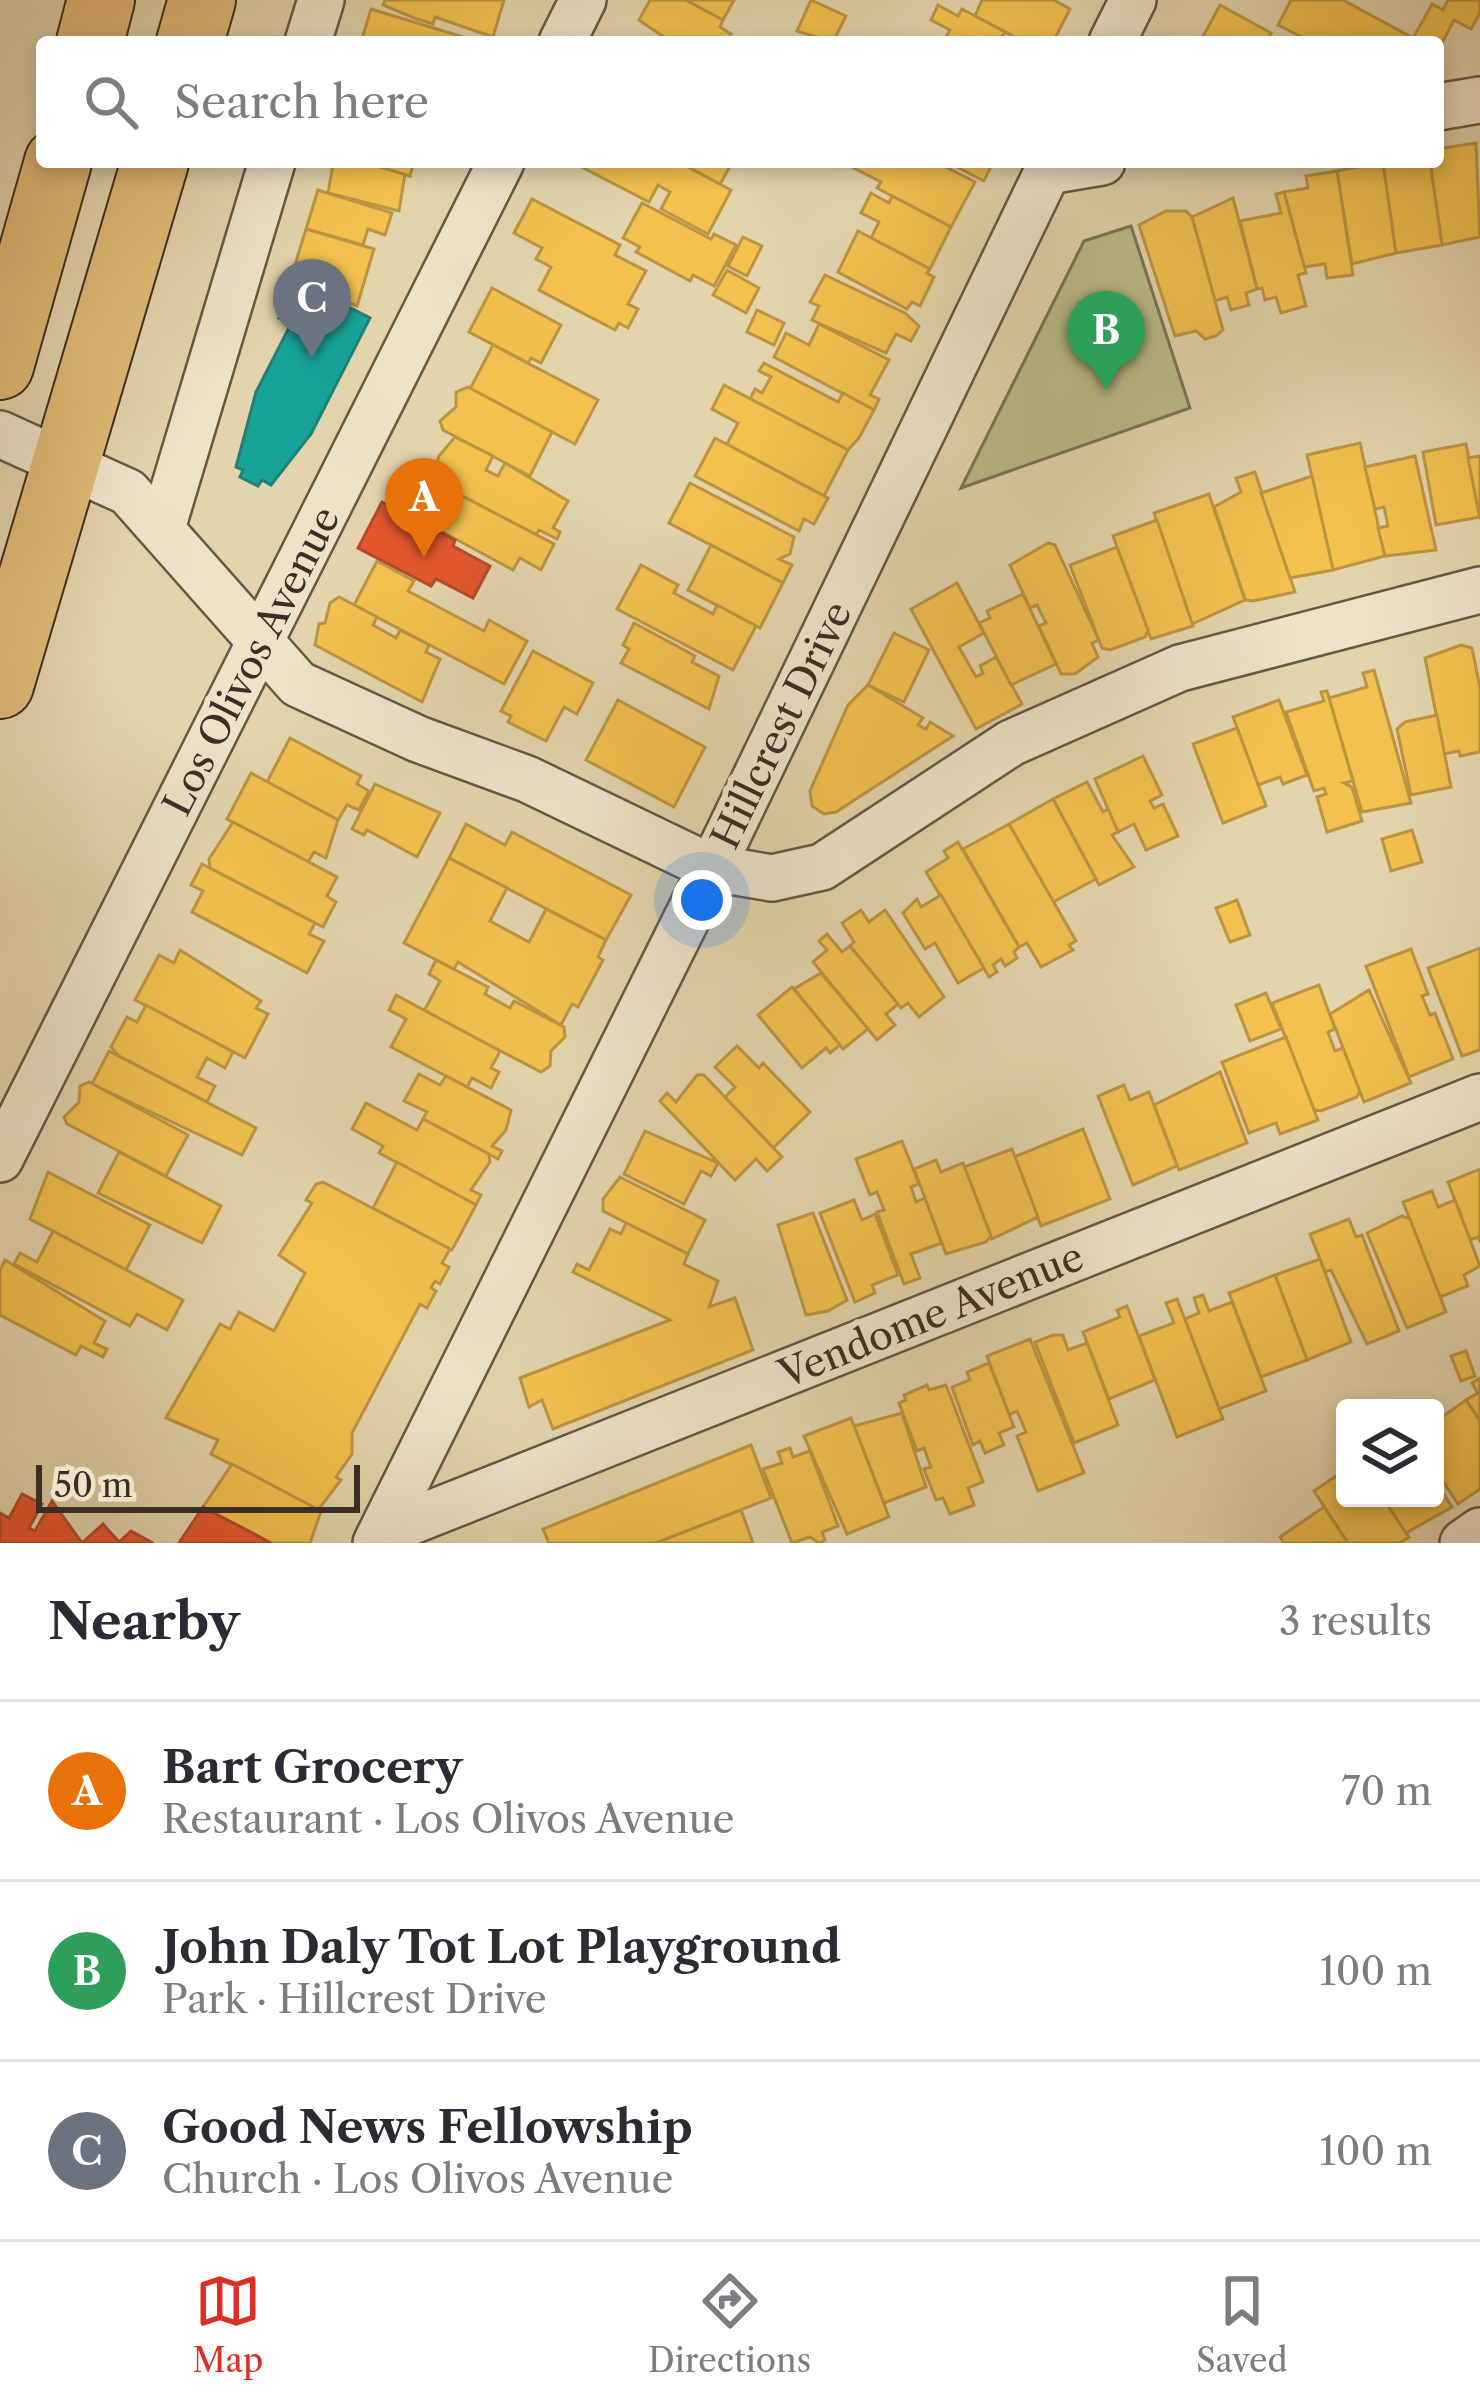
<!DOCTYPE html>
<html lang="en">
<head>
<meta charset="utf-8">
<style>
	:root { --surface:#fff; --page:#f7f7f7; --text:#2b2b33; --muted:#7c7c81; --line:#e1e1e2; --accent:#d93025 }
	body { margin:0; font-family:"Libre Caslon Text",serif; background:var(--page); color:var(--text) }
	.controls { position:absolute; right:36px; bottom:36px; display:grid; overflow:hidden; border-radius:12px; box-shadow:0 6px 18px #0003 }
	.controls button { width:108px; height:108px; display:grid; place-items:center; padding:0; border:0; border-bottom:3px solid var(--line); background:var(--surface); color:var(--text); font:60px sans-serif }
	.scale { position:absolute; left:36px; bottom:30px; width:324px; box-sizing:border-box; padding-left:12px; border:6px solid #3d2e25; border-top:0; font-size:33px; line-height:42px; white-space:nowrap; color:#3d2e25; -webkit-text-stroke:9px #ede3c9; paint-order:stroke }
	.you { position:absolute; left:702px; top:900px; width:42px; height:42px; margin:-30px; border:9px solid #fff; border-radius:50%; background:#1a73e8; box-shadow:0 0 0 18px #1a73e833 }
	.badge { display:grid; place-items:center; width:78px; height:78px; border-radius:50%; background:var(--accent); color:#fff; font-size:39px; font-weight:700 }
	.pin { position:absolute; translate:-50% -99px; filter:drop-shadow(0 3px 6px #0008) }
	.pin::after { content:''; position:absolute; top:63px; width:42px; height:36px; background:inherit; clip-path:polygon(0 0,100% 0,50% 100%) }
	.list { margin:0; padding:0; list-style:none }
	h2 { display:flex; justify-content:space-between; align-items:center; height:156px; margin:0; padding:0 48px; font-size:51px }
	h2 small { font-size:39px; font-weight:400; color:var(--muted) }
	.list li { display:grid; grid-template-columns:78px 1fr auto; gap:36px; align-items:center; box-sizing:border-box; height:180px; padding:0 48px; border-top:3px solid var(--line) }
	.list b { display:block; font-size:45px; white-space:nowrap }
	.list p { margin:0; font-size:39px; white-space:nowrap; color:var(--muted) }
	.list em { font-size:39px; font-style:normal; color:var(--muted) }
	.icon { flex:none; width:66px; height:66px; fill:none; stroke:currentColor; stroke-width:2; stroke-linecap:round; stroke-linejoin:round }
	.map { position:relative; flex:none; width:1480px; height:1543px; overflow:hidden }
	.search { position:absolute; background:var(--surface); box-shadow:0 6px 18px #0003; left:36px; right:36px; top:36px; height:132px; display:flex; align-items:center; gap:30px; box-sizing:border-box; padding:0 42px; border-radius:12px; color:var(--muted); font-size:45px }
	.sheet { height:696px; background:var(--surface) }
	nav { display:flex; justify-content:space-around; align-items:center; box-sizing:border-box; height:168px; border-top:3px solid var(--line); background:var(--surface); font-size:33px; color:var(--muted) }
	nav a { display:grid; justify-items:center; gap:6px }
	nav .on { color:var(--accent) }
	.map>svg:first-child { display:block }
	.green { fill:#b9bb86; stroke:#7b7456; stroke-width:3 }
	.homes { fill:#f2c14e; stroke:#bc9542; stroke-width:3 }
	.shops { fill:#e4572e; stroke:#b24b2b; stroke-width:3 }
	.public { fill:#17a398; stroke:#228076; stroke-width:3 }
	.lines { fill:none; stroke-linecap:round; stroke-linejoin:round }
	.street-casing { stroke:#665847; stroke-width:50 }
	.primary-casing { stroke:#3d2e25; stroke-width:70 }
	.street { stroke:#ede3c9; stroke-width:45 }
	.primary { stroke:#e2ba76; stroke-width:66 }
	.labels { text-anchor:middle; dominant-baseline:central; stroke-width:12; stroke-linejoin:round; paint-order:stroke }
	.street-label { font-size:39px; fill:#3d2e25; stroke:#ede3c9 }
</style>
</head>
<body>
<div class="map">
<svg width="1480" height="1543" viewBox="0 0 1480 1543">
	<rect width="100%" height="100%" fill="#e3d4ac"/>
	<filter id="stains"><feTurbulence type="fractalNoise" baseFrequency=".00167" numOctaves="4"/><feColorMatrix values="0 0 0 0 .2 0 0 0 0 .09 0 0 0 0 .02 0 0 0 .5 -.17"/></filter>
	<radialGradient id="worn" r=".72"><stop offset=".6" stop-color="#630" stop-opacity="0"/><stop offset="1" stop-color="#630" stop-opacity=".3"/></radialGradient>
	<polygon class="green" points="1131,226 1190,408 961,488 1084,241"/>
	<g class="homes">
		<polygon points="385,0 504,0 493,37 435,17 433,24 414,18 383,5"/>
		<polygon points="650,0 686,0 723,20 720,27 731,34 726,42 671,42 639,20"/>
		<polygon points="686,0 734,0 723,20"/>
		<polygon points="811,0 846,16 833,42 797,31"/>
		<polygon points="982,0 1054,0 1070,9 1053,42 1024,42 975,16"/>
		<polygon points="1291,0 1343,0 1413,38 1410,42 1312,42 1278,25"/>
		<polygon points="1448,0 1480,0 1480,13 1471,29 1454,20 1438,51 1438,42 1413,38 1432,4 1443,10"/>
		<polygon points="938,5 958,16 962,9 975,16 1005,32 1001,38 1009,42 943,42 950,30 931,20"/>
		<polygon points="1220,5 1271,33 1266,42 1200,42"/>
		<polygon points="371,9 463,37 461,42 361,42"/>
		<polygon points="1476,143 1480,237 1442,245 1430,162 1438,162 1438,149"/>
		<polygon points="338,162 364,162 405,174 399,211 328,193 333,164"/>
		<polygon points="364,162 414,162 410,176"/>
		<polygon points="572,162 679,162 731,190 708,234 661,209 670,192 658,185 649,202"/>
		<polygon points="679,162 731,162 732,163 720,184"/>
		<polygon points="842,162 936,162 975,182 951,227 877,188 881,182"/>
		<polygon points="947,162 993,162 984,181"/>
		<polygon points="1383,162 1396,253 1352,264 1337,171"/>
		<polygon points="1383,162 1430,162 1442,245 1396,253"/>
		<polygon points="1337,171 1353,275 1327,278 1325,264 1304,267 1284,192 1308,188 1306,176"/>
		<polygon points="318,190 392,213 385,235 368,229 363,245 306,229"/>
		<polygon points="1284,192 1306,273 1298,275 1306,306 1281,313 1276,297 1265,300 1262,288 1257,289 1240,221 1281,213 1276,194"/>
		<polygon points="871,193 889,203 892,196 951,227 930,269 871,238 879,222 861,213"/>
		<polygon points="1233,198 1257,289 1246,293 1249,305 1231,310 1227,297 1215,301 1192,217"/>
		<polygon points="532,199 620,245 615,255 646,271 628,304 638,309 628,328 619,323 615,330 539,290 551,267 536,259 542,248 514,233"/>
		<polygon points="642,203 711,239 714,234 736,245 714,286 693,275 690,281 636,252 640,247 623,238"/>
		<polygon points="1166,211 1186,211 1192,217 1223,330 1216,336 1205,339 1196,331 1175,336 1139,225"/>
		<polygon points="306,229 374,249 357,306 290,281"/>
		<polygon points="858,231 930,269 927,273 934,277 920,306 912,302 907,309 838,272"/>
		<polygon points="743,237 762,246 747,276 728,266"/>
		<polygon points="727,270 759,288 746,313 713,295"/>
		<polygon points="825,275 905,313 919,326 911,341 896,334 886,353 812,320 819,306 810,302"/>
		<polygon points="492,288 561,325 541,363 531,358 528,363 469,332"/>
		<polygon points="757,310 784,323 774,345 747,332"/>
		<polygon points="819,324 889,360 870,395 879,399 874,410 774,357 786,333 809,345"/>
		<polygon points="493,345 598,400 575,444 470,389"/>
		<polygon points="764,363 838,402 843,393 874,410 859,438 848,450 750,399 755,389 762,393 771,377 759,371"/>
		<polygon points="724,385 848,450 824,496 727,444 738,423 712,409"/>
		<polygon points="468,387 552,432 530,476 443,430 440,421 456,407 456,392"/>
		<polygon points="455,437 493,456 486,470 498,476 505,463 568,501 553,528 560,532 557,539 539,530 536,535 432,480 439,456"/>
		<polygon points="715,438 828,498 814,524 804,519 799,531 695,476"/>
		<polygon points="1360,443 1385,556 1333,570 1307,455"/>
		<polygon points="1466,444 1480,517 1436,525 1423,452"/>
		<polygon points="1415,456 1436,550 1385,556 1378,528 1388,526 1384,507 1375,509 1365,467"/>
		<polygon points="1480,456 1480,519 1468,458"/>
		<polygon points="1255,472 1295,592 1253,601 1245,600 1214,507 1241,492 1236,478"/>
		<polygon points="424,476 554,544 541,570 520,558 513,570 402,510"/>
		<polygon points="1312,476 1333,570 1290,578 1261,493"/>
		<polygon points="690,483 794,537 790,554 779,559 792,565 783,583 669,523"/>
		<polygon points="1209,494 1245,600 1192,624 1154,513"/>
		<polygon points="1157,520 1193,626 1151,639 1113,536"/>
		<polygon points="1048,543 1055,545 1099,640 1092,643 1098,657 1075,674 1061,674 1039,626 1046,623 1037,605 1030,608 1010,565"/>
		<polygon points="711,545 783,583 760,628 688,590"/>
		<polygon points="1117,547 1148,630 1145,637 1110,650 1102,648 1070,565"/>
		<polygon points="377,561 414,581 408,591 484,631 489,620 527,641 504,684 354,605"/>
		<polygon points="641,565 678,585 674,593 713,614 717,605 756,626 733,670 617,609"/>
		<polygon points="957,583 984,633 959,647 976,677 983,673 980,666 996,657 1022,704 976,729 911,609"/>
		<polygon points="1023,594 1056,664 1011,685 979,623 990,618 987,611"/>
		<polygon points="339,597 377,617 373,625 396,638 400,630 429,645 426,652 440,659 422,702 315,645 319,624 325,623 330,603"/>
		<polygon points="634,623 695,656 692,662 719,676 709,709 621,663 629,649 623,645"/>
		<polygon points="894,633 929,650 904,702 868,685"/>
		<polygon points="1461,645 1472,648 1480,688 1480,752 1460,756 1459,751 1444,754 1425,658"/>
		<polygon points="533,651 593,683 577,714 564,707 546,741 508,722 511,716 501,711"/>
		<polygon points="1374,670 1411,803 1362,812 1329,698 1367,687 1363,673"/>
		<polygon points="868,685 923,718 918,725 926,729 930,722 953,736 836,812 824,814 812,806 810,791 848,705"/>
		<polygon points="1327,691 1353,781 1344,783 1352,787 1362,821 1327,832 1317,797 1326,794 1324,788 1314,791 1286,712 1324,701 1321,692"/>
		<polygon points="618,700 705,747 674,807 586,760"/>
		<polygon points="1279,700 1307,775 1283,784 1280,777 1258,785 1233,717"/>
		<polygon points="1437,715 1451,787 1411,795 1397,729 1405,722"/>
		<polygon points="1237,728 1266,806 1223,823 1193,744"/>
		<polygon points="290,738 361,776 357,784 369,791 359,810 347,805 338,820 267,782"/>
		<polygon points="1143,756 1162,795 1150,801 1154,808 1163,804 1178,836 1146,850 1134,824 1118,832 1095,779"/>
		<polygon points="251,773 338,820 326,858 314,852 308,862 227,819"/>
		<polygon points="1087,782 1103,812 1108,809 1118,832 1112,835 1134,867 1099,885 1053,799"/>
		<polygon points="375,784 440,813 417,857 367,830 364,835 352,829"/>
		<polygon points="1053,799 1096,879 1053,902 1009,824"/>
		<polygon points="233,822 337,877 327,896 336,902 323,927 210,868 209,859"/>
		<polygon points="466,824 505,845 512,832 631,895 606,940 449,858"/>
		<polygon points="1009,824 1076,941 1069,945 1073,950 1041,967 1027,943 1019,947 963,849"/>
		<polygon points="1412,830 1422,862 1391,871 1382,839"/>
		<polygon points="958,842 1019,947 1014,952 1017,958 1005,966 1001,959 993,965 997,972 989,977 926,872 948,858 944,851"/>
		<polygon points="449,858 507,888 490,921 529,942 546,909 606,940 598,957 603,960 578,1007 572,1004 561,1025 458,962 454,969 404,943"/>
		<polygon points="202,864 315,923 309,934 324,941 307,973 192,912 203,891 191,885"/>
		<polygon points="941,895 984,968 958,983 935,943 925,949 903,913 917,899 921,907"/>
		<polygon points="1237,900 1250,935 1230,942 1216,908"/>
		<polygon points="861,910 869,922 885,910 944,997 919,1017 908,1003 901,1008 850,946 854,942 842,923"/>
		<polygon points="827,934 842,952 850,946 898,1004 886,1014 895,1025 877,1040 813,962 827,950 819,941"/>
		<polygon points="1480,948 1480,1050 1462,1056 1428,968"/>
		<polygon points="1411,949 1428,994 1422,996 1430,1015 1435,1013 1453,1059 1409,1077 1366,966"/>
		<polygon points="180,950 261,1001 256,1008 268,1014 245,1058 135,1000 159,955 174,963"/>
		<polygon points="436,960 488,987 485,994 510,1008 514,1001 564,1027 565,1037 551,1051 550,1066 541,1072 424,1011 440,981 429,974"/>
		<polygon points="821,973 868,1029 843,1049 794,989"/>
		<polygon points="1319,985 1335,1029 1328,1032 1335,1051 1343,1048 1360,1091 1357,1097 1321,1111 1314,1110 1272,1003"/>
		<polygon points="792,987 840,1045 830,1053 826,1048 802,1068 758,1015"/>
		<polygon points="1369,990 1411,1083 1364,1102 1330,1014"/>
		<polygon points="1266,993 1281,1029 1250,1041 1236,1005"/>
		<polygon points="396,995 500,1051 491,1068 499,1072 491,1088 472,1078 467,1087 391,1047 406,1019 389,1010"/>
		<polygon points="146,1005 233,1052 225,1068 207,1058 197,1077 215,1086 207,1102 119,1056 111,1047 127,1017 137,1022"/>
		<polygon points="1286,1037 1318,1120 1280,1134 1276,1123 1249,1133 1222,1062"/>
		<polygon points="737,1046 759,1068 763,1063 810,1112 773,1148 725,1097 735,1087 715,1067"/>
		<polygon points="109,1051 256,1128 242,1155 92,1084"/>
		<polygon points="1220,1072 1247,1143 1179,1170 1154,1105"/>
		<polygon points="419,1074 440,1085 446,1076 511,1110 506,1130 492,1146 502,1151 498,1159 423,1119 427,1112 404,1101"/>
		<polygon points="697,1075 704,1075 782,1157 767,1171 756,1159 735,1180 660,1101 667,1093 676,1102"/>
		<polygon points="89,1082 188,1135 166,1176 67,1124 64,1117 79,1102 80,1086"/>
		<polygon points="1124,1085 1130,1100 1149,1092 1177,1166 1133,1185 1098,1096"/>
		<polygon points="366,1103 417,1130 423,1119 489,1154 490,1162 471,1190 481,1195 476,1205 379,1153 383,1146 352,1129"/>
		<polygon points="1083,1129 1110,1199 1041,1226 1014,1157"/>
		<polygon points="645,1131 718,1163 711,1176 701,1171 684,1204 624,1174"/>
		<polygon points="902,1141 919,1184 911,1187 916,1202 925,1198 942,1243 911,1254 920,1278 904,1284 877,1212 884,1210 877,1192 870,1195 856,1159"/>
		<polygon points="1012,1149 1038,1217 992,1239 964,1167"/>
		<polygon points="119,1152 221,1206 202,1243 98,1193"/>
		<polygon points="936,1160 941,1172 963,1163 991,1236 986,1242 946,1254 914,1169"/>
		<polygon points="397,1162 476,1205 452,1250 373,1208"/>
		<polygon points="1480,1169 1480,1242 1478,1237 1470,1240 1448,1182"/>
		<polygon points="48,1172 150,1225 126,1270 30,1219"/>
		<polygon points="620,1177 705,1220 688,1254 603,1211 603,1199"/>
		<polygon points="323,1182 450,1249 442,1263 449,1267 440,1284 435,1281 431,1288 436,1291 427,1308 420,1304 352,1433 352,1454 336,1477 341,1480 318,1510 211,1454 218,1440 166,1418 220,1324 230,1329 239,1312 274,1331 305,1273 279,1255 312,1203 306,1200 316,1184"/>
		<polygon points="1432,1191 1438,1207 1455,1200 1480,1266 1464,1275 1468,1286 1440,1297 1403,1202"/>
		<polygon points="854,1200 862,1220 875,1214 898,1275 872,1285 875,1293 855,1302 820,1213"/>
		<polygon points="813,1213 847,1300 828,1311 806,1315 778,1225"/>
		<polygon points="1402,1216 1410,1219 1446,1312 1407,1328 1367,1233"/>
		<polygon points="1349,1219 1356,1237 1362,1235 1399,1331 1367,1344 1331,1270 1325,1272 1310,1234"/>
		<polygon points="626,1223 688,1254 684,1264 718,1281 709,1307 735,1298 753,1350 553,1429 542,1400 529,1407 520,1378 670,1320 573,1272 577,1264 589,1270 610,1229 621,1234"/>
		<polygon points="53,1231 183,1300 167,1330 137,1314 130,1326 14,1264 20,1253 37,1262"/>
		<polygon points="1320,1259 1351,1342 1307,1360 1275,1275"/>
		<polygon points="5,1260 105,1321 94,1343 107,1349 103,1357 81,1346 76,1355 0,1315 0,1270"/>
		<polygon points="1275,1275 1307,1360 1261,1377 1229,1293"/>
		<polygon points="1203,1295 1209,1311 1232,1302 1266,1391 1219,1409 1185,1319 1199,1313 1194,1298"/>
		<polygon points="1177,1299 1223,1419 1177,1437 1139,1336 1174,1323 1166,1303"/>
		<polygon points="1127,1306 1155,1380 1109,1399 1083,1332 1120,1317 1117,1310"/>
		<polygon points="1053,1335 1063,1335 1068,1350 1087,1343 1118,1425 1074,1443 1035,1342"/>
		<polygon points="1030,1339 1084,1473 1038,1491 1017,1436 1026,1432 1017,1411 1009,1415 987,1356"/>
		<polygon points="1466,1351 1475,1376 1461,1381 1451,1356"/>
		<polygon points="989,1363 1014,1427 999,1433 1004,1445 985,1453 980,1441 973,1445 952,1387 970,1380 967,1372"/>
		<polygon points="1480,1378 1480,1421 1466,1400 1478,1393 1472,1383"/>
		<polygon points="927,1385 929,1390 946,1385 983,1482 968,1488 974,1505 950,1514 943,1498 936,1500 924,1469 931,1467 924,1448 917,1451 899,1403 906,1400 904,1395"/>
		<polygon points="1466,1400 1480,1421 1480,1489 1458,1504 1435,1469 1435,1422"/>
		<polygon points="902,1413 926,1487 884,1503 854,1426"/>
		<polygon points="851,1418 889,1517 847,1534 804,1436"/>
		<polygon points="751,1445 771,1498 656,1543 549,1543 543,1529"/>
		<polygon points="790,1448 793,1457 810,1451 838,1526 822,1532 825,1540 819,1543 810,1537 792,1543 763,1469 782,1463 778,1452"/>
		<polygon points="232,1464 321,1511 310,1543 271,1543 203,1507"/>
		<polygon points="1345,1470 1345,1498 1383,1498 1409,1537 1400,1543 1348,1543 1314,1491"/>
		<polygon points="1435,1481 1452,1507 1406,1533 1383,1498 1435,1498"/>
		<polygon points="1324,1507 1348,1543 1284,1543 1280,1537"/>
		<polygon points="741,1510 753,1543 656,1543"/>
	</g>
	<g class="shops">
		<polygon points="382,502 455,540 453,546 490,566 473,598 436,579 431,586 358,548"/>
		<polygon points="22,1494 42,1504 29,1528 35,1531 52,1501 82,1543 0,1543 0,1513 9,1518"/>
		<polygon points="203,1507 271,1543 179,1543"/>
		<polygon points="103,1524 119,1542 131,1531 153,1543 82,1543"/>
	</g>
	<polygon class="public" points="294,288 328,305 331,298 370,318 311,434 271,485 262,480 258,486 240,477 243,470 236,467 256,392 291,324 279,318"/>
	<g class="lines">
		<defs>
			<g id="street">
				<polyline points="308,42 321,0"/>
				<polyline points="562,42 583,0"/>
				<polyline points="1112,42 1133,0"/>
				<polyline points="1438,107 1480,100"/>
				<polyline points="1048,171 1102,162"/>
				<polyline points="0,434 128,492 298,684 418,739 527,779 712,868 772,878 822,867 1011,743 1180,668 1480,590"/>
				<polyline points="163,525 272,162"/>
				<polyline points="0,1159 501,162"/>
				<polyline points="382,1533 1480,1097"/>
				<polyline points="376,1543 712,868 1052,162"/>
				<polyline points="1463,1543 1480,1531"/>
			</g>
			<g id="primary">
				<polyline points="90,42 101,0"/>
				<polyline points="190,42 202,0"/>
				<polyline points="0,366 58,162"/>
				<polyline points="0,685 155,162"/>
			</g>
		</defs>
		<use href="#street" class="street-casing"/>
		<use href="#primary" class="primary-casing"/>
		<use href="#street" class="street"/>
		<use href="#primary" class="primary"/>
	</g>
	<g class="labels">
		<g class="street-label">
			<text transform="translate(251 661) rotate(-63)">Los Olivos Avenue</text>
			<text transform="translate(781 725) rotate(-64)">Hillcrest Drive</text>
			<text transform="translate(931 1315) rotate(-22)">Vendome Avenue</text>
		</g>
	</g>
	<rect width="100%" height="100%" filter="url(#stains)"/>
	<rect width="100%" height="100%" fill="url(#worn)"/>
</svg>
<div class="controls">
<button><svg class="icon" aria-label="layers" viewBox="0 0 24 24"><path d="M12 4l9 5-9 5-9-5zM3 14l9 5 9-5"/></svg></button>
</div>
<div class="scale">50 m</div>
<div class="you"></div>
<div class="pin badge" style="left:424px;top:557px;background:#e8710a">A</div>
<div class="pin badge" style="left:1106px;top:390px;background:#2e9e5b">B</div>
<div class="pin badge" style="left:312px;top:358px;background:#6b7280">C</div>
<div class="search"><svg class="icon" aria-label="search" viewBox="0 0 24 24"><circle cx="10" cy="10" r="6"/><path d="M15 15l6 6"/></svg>Search here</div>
</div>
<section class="sheet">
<h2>Nearby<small>3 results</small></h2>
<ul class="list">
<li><span class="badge" style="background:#e8710a">A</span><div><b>Bart Grocery</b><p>Restaurant · Los Olivos Avenue</p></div><em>70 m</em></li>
<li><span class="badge" style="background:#2e9e5b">B</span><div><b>John Daly Tot Lot Playground</b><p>Park · Hillcrest Drive</p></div><em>100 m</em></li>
<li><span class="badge" style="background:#6b7280">C</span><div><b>Good News Fellowship</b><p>Church · Los Olivos Avenue</p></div><em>100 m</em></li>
</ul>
</section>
<nav>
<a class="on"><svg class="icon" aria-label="map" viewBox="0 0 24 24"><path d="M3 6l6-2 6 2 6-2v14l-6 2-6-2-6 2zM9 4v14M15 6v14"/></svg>Map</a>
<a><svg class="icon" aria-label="directions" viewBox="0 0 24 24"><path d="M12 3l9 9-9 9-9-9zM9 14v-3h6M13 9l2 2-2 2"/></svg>Directions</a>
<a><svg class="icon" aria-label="saved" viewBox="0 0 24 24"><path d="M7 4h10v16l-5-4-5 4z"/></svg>Saved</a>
</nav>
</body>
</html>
